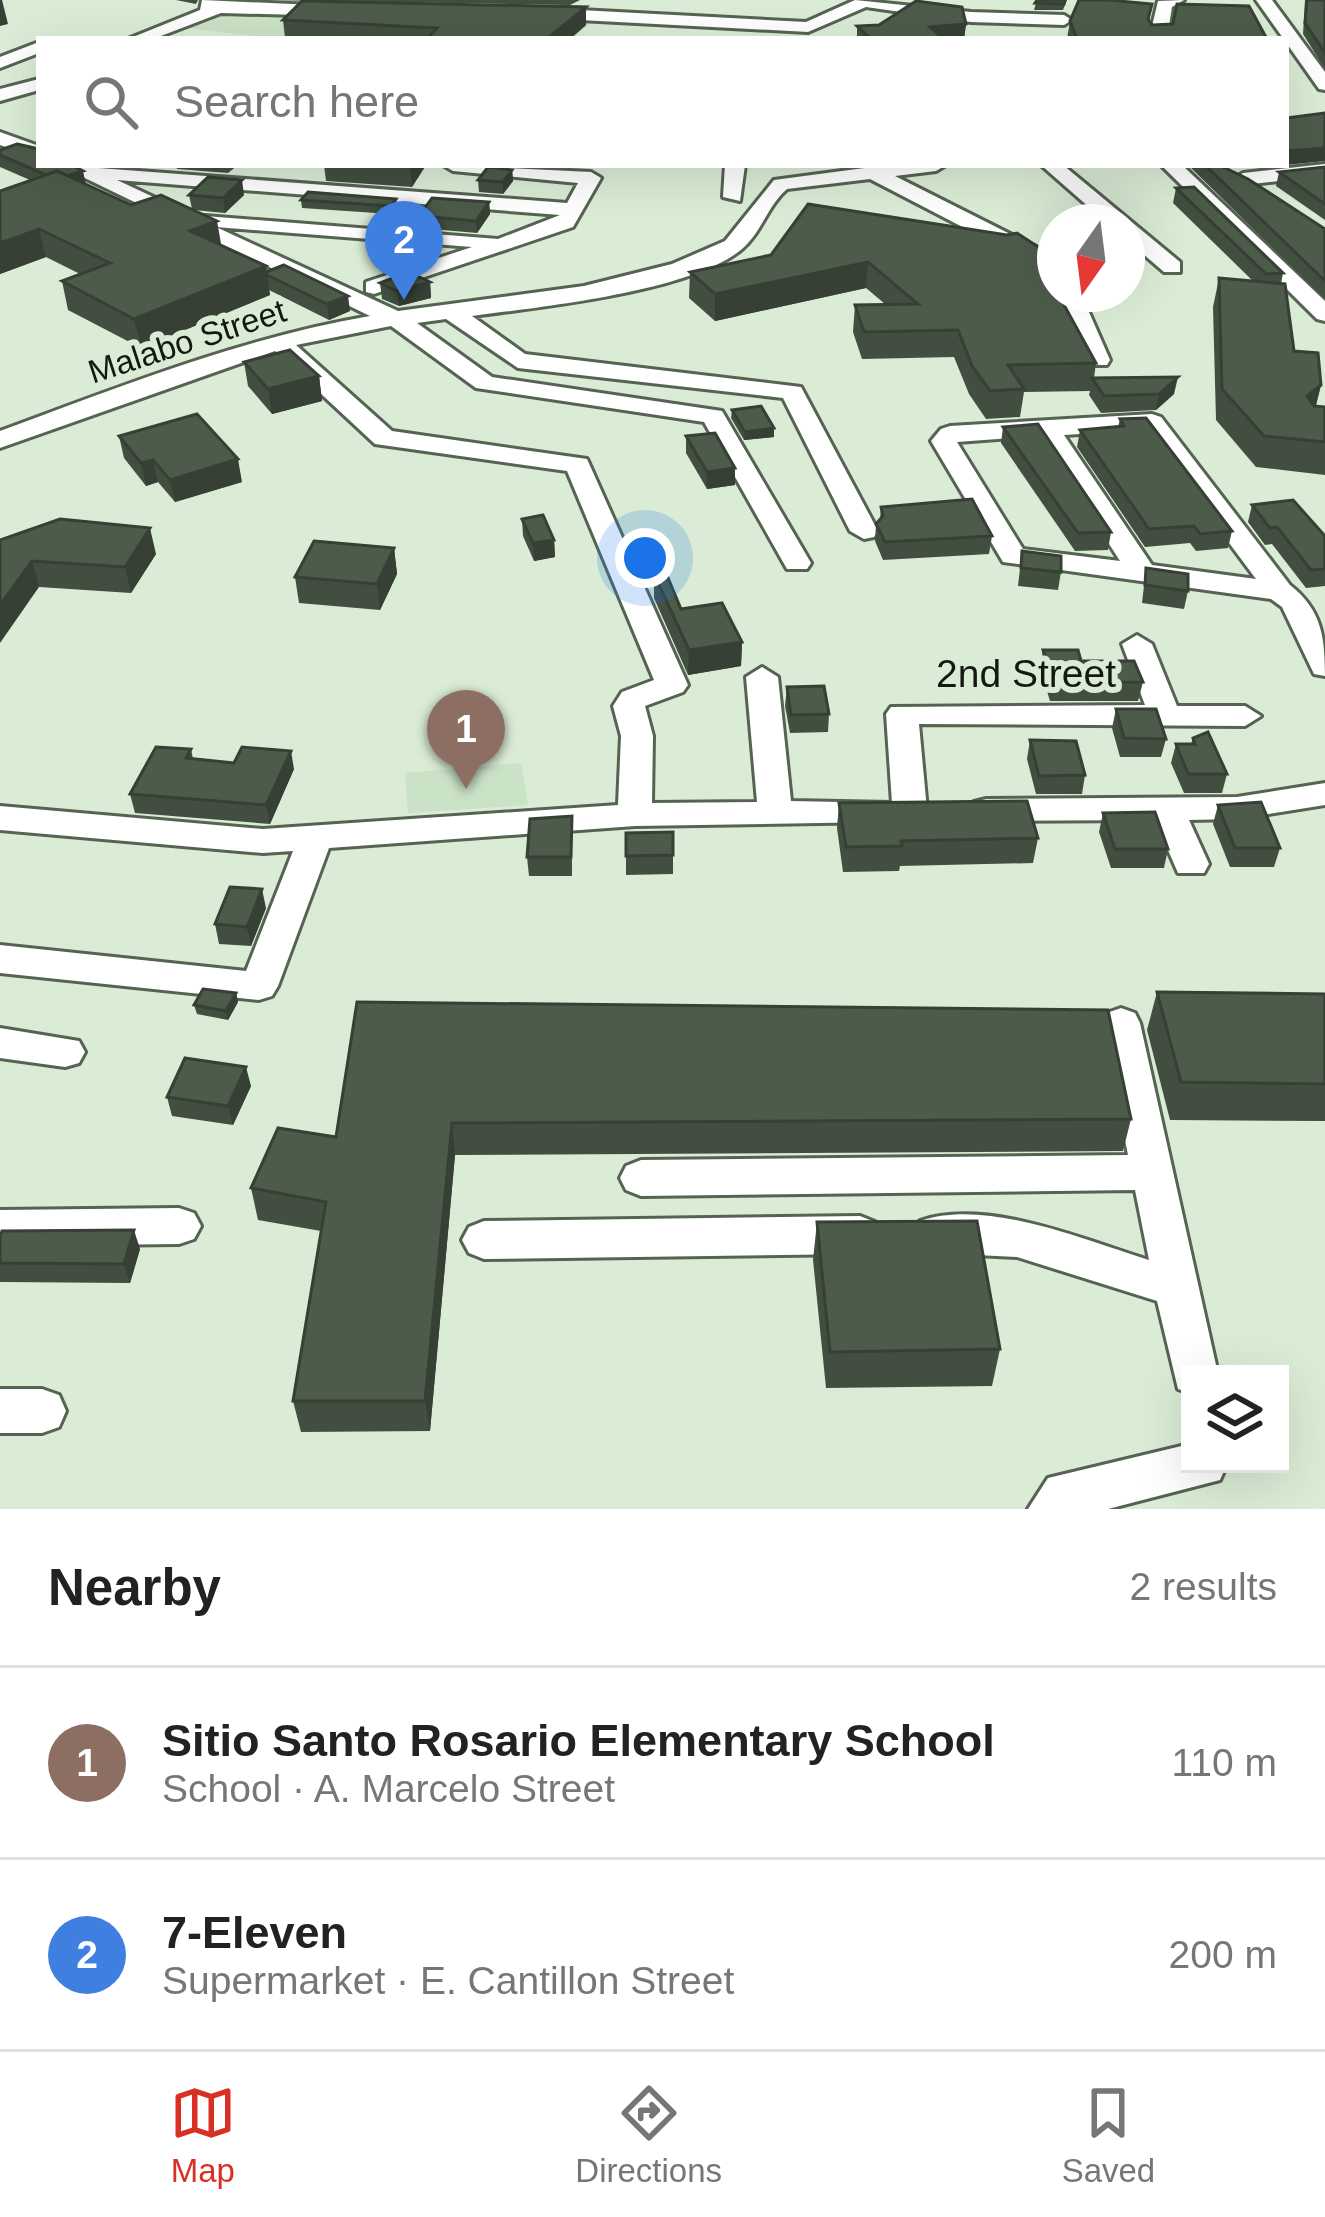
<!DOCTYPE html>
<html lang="en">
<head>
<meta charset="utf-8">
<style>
	:root { --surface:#fff; --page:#f2f2f2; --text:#222; --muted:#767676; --line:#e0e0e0; --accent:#d93025 }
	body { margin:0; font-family:Helvetica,sans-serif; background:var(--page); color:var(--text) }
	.controls { position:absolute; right:36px; bottom:36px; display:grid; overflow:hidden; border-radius:0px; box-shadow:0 12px 48px #0002 }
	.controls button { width:108px; height:108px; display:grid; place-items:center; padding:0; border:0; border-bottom:3px solid var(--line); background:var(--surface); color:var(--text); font:60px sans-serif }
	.compass { position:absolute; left:1037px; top:204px; width:108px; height:108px; border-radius:50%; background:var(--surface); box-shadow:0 12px 48px #0002; rotate:194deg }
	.you { position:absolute; left:645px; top:558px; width:42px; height:42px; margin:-30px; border:9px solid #fff; border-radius:50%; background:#1a73e8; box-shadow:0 0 0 18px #1a73e833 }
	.badge { display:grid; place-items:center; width:78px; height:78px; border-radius:50%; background:var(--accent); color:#fff; font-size:39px; font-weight:700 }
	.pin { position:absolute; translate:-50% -99px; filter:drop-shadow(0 3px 6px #0008) }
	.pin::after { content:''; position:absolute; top:63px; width:42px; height:36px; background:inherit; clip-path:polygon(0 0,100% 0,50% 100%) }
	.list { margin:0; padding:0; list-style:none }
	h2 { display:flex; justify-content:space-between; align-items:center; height:156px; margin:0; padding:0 48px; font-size:51px }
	h2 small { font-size:39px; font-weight:400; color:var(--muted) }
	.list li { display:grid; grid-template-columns:78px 1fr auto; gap:36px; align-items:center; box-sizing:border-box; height:192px; padding:0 48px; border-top:3px solid var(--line) }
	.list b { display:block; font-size:45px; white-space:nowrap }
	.list p { margin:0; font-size:39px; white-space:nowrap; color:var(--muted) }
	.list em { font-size:39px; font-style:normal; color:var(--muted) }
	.icon { flex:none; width:66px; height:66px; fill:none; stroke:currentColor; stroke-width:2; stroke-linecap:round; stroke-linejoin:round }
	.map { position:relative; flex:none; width:1325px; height:1509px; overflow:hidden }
	.search { position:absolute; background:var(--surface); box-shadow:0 12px 48px #0002; left:36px; right:36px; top:36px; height:132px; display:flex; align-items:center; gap:30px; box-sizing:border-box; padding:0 42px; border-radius:0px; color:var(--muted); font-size:45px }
	.sheet { height:540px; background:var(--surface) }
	nav { display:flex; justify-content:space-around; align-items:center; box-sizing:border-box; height:168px; border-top:3px solid var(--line); background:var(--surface); font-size:33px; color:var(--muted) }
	nav a { display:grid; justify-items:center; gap:6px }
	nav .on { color:var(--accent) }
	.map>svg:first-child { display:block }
	.built { fill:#cae2c6 }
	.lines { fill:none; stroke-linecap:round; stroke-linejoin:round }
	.canal { fill:#8b7fb6; fill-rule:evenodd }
	.minor-casing { stroke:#556452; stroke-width:6 }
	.minor { fill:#fff; fill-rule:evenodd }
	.wall { fill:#424f40 }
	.shaded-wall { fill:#364034 }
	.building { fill:#4d5c4a; stroke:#364034; stroke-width:3 }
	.labels { text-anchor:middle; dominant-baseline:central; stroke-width:12; stroke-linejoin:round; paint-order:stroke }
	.far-street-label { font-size:33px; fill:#131911; stroke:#daecd6 }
	.street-label { font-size:39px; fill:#131911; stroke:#daecd6 }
</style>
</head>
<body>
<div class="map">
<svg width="1325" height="1509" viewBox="0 0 1325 1509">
	<rect width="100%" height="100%" fill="#daecd6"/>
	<g class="built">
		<polygon points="229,11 598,17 572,39 278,39 178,27"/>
		<polygon points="521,763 528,805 408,813 405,773"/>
	</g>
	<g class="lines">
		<polygon class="canal" points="192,13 197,20 145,39 125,39"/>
		<defs>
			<g id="minor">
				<polygon points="202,0 335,6 343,11 335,16 221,13 153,39 128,39 200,10"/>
				<polygon points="855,0 971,12 1064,15 1072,20 1064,25 971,22 866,7 808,32 542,18 534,13 542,8 806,22"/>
				<polygon points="1184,0 1172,7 1167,39 1149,39 1158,1"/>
				<polygon points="1256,0 1272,0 1325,72 1325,90 1319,89"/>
				<polygon points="39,42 39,53 0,68 0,57"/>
				<polygon points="39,79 39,90 0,101 0,89"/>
				<polygon points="0,132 39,146 39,159 0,145"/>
				<polygon points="1325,164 1325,176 1243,185 1233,179 1243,173"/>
				<path d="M58,165L567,203L578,183L453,171L443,165L591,172L601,178L573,227L374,294L366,292V282L472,247L216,227L398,311L584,286L672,264L725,241L774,180L887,165H946L936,171L895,176L1048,253L1055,261V282L1032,263L870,179L787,189C767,206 762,232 742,249C691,292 539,307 472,316L525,354L801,387L878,531L874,537L864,539L850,531L783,398L518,368L446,319L417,323L492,377L722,411L811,563L807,569H787L704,422L476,388L391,326L296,345L392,431L587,459L688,685L683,692L645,706L653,736L652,803L757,802L746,677L762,667L778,677L791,801L892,803L886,714L891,707L1145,705L1122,644L1137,635L1152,644L1177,706H1245L1261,716L1245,726L919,724L927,810L922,818L910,821L895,814L880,822L635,826L329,848L278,986L272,996L259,1000L0,973V945L246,971L293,851L263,853L0,830V806L263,829L618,805L621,736L613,706L622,692L654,680L567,471L375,444L275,351L0,448V431C122,386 242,338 370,316ZM117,180L560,215L498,239L192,215Z"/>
				<polygon points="725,165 745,165 740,201 723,197"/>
				<polygon points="1041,165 1063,165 1180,262 1180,272 1164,272 1127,240 1127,222 1106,222"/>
				<polygon points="1161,165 1182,165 1325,301 1325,321 1317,319"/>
				<polygon points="1059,294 1081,294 1110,360 1107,365 1089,365 1086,360"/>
				<path d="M1152,414L1161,417L1290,585C1322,610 1325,638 1325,676L1314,674L1282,607L1271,599L1003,562L931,441L941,429L950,426ZM1145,430L1256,579L1152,565L1064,435ZM1040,436L1120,561L1023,549L957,442Z"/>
				<polygon points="1325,783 1325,805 1237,819 1189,820 1209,864 1204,873 1178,873 1155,820 986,821 974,818 969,810 974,802 986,799 1237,797"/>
				<path d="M1121,1008L1135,1013L1140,1023L1218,1374H1190V1393L1178,1389L1157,1301L1017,1257L935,1253L920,1247L913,1234L920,1221C986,1198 1084,1240 1149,1260L1135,1190L641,1196L626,1190L620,1178L626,1166L641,1160L1128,1155L1102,1023L1107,1013Z"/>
				<polygon points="0,1028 79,1041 85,1052 79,1063 65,1067 0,1058"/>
				<polygon points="179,1208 194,1213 201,1226 194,1239 179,1244 0,1246 0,1210"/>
				<polygon points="860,1216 875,1222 882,1235 875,1248 860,1254 484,1259 469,1253 462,1240 469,1227 484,1221"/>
				<polygon points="0,1389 42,1389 59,1395 66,1411 59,1427 42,1433 0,1433"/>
				<polygon points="1190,1444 1190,1464 1227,1464 1220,1480 1108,1509 1028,1509 1048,1478"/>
			</g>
		</defs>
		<use href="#minor" class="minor-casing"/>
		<use href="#minor" class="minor"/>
	</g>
	<g class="wall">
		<polygon points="176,0 198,0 196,4"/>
		<polygon points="266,0 580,0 570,5"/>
		<polygon points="1037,0 1067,0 1063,10 1034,10"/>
		<polygon points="1305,0 1325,0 1325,69 1303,34"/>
		<polygon points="1152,4 1149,21 1152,25 1267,39 1067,39 1070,21"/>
		<polygon points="586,7 586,25 570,39 285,38 283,20"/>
		<polygon points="966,24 964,39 857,39 857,26"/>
		<polygon points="0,150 131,205 192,209 189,195 244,195 225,213 194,210 222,246 266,272 350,311 329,320 269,290 270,295 141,348 68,310 62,281 80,274 46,257 0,274 30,180 0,167"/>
		<polygon points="176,165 238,165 228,173 177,169"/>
		<polygon points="324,165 426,165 412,187 326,181"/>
		<polygon points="1188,165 1219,165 1325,229 1325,299"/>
		<polygon points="1325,167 1325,220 1276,186 1279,172"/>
		<polygon points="512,170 513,181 503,194 479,192 478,180"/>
		<polygon points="1176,188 1283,273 1281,284 1294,351 1321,385 1316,406 1325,407 1325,475 1256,467 1216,420 1213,307 1219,278 1254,282 1173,203"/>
		<polygon points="396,199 397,207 391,214 302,208 301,200"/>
		<polygon points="489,202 490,214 477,233 420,228 419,216"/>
		<polygon points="808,204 1059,296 1096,363 1094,378 1174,394 1156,410 1101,413 1089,395 1090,391 1024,392 1020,417 986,419 969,394 954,357 862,359 853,332 855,305 885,304 866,288 715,321 689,298 690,272 771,255"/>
		<polygon points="430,282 431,298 399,306 382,299 380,283"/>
		<polygon points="244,362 319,376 322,401 272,414 248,386"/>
		<polygon points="732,410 774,437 744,440 731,418"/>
		<polygon points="1120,419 1232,531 1228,548 1196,551 1190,543 1145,547 1077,447 1080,430 1118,427"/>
		<polygon points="1003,427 1111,532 1108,550 1075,551 1001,443"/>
		<polygon points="119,436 242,482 175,502 158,482 146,486 124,458"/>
		<polygon points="686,436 735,485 707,489 686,453"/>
		<polygon points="1252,505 1325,536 1325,586 1306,588 1272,544 1265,545 1248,522"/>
		<polygon points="881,507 992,536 989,554 883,560 875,541 876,524 880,520"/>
		<polygon points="522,519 554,540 555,557 534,561 523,536"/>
		<polygon points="0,540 156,554 131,593 39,587"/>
		<polygon points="394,548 397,574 380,610 299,603 295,577"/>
		<polygon points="1022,551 1061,572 1058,590 1018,586"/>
		<polygon points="1146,568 1188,591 1184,609 1142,603"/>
		<polygon points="654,574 681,609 742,642 741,666 688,675 654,598"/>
		<polygon points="1043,650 1081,661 1143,682 1138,701 1050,701 1040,669"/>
		<polygon points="787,687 829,714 828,732 790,733 785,706"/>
		<polygon points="1116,709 1166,739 1161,757 1120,757 1112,728"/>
		<polygon points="1193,738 1227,774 1222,793 1184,793 1171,763 1176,744 1191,744"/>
		<polygon points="1030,740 1085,775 1082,794 1036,794 1027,759"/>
		<polygon points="191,749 193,759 294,769 270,824 135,813 130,794"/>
		<polygon points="839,803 1038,838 1033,863 900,866 899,871 843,872 837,828"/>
		<polygon points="1218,805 1280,848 1274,867 1230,867 1213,824"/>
		<polygon points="1103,813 1168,849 1164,868 1111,868 1099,832"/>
		<polygon points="572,816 572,876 529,876 527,857"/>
		<polygon points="673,832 673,874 626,875 626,833"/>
		<polygon points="266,908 251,946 219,944 215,924"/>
		<polygon points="1157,992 1325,994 1325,1121 1170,1120 1147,1030"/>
		<polygon points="236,993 238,1002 228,1020 197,1014 194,1005"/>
		<polygon points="357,1002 1131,1119 1123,1151 455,1155 430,1431 301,1432 293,1401 321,1231 258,1220 251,1188 336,1137"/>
		<polygon points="251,1086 233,1125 172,1116 167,1097"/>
		<polygon points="817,1222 1000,1349 992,1386 826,1388 813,1260"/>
		<polygon points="0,1237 140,1249 130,1283 0,1282"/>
	</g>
	<g class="shaded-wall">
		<polygon points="0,0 2,0 8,24 0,26"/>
		<polygon points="586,7 586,25 570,39 547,39"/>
		<polygon points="966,24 964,39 929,39 930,27"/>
		<polygon points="1325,148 1325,161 1286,165 1286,151"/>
		<polygon points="411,165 426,165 412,187 410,166"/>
		<polygon points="1244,165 1281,165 1244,168"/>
		<polygon points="512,170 513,181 503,194 503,182"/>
		<polygon points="83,171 86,185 56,179"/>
		<polygon points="242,180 244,195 225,213 223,198"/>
		<polygon points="489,202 490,214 477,233 476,221"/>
		<polygon points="217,221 222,249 190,231"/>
		<polygon points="39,229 46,257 0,274 0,243"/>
		<polygon points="868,262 866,288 715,321 715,294"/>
		<polygon points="266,266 270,295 141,348 134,319"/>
		<polygon points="430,282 431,298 399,306 397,291"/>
		<polygon points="348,296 350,311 329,320 327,304"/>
		<polygon points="319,376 322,401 272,414 268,389"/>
		<polygon points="1178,377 1174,394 1156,410 1159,394"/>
		<polygon points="1321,385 1313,415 1307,396"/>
		<polygon points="774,428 774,437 744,440 745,432"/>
		<polygon points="238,459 242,482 175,502 170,480"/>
		<polygon points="153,460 158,482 146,486 141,463"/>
		<polygon points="735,468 735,485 707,489 707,472"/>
		<polygon points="150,528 156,554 131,593 125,567"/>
		<polygon points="554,540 555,557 534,561 533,543"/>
		<polygon points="394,548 397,574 380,610 377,584"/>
		<polygon points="32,561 39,587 0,643 0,605"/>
		<polygon points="742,642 741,666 688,675 689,650"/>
		<polygon points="291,751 294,769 270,824 266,805"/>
		<polygon points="262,889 266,908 251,946 247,927"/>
		<polygon points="236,993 238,1002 228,1020 226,1011"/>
		<polygon points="246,1067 251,1086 233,1125 228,1106"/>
		<polygon points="452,1123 455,1155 430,1431 425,1401"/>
		<polygon points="134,1230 140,1249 130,1283 124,1264"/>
	</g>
	<g class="building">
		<polygon points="1037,0 1065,0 1064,4 1035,3"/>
		<polygon points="1079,0 1108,0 1152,4 1148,19 1152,25 1173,24 1177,4 1249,6 1267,39 1077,39 1070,21"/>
		<polygon points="1307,0 1325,0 1325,53 1305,23"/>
		<polygon points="302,1 586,7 547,39 427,39 437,28 283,20"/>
		<polygon points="916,1 962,7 966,24 930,27 944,39 871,39 857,26 879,25"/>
		<polygon points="1325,113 1325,148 1286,151 1286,118"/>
		<polygon points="17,144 39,149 39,146 39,165 71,165 83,171 67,176 57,171 46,175 0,155 0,150"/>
		<polygon points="1205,165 1219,165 1248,179 1325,229 1325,281"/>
		<polygon points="488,167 512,170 503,182 478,180"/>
		<polygon points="1325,167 1325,204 1279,172"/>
		<polygon points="57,171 131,205 161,195 217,221 190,231 266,266 134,319 62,281 110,263 39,229 0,243 0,191"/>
		<polygon points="208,177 242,180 223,198 189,195"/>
		<polygon points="1194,187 1283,273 1266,274 1176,188"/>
		<polygon points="308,192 396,199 391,206 301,200"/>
		<polygon points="432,198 489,202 476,221 419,216"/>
		<polygon points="808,204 1007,235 1017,233 1052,256 1055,263 1055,278 1050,279 1055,289 1055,294 1058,294 1096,363 1008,365 1024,389 990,391 972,366 958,330 864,332 855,305 918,304 868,262 715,294 690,272 771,255"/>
		<polygon points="284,265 348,296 327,304 267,275 266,272"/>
		<polygon points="409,272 430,282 397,291 380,283"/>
		<polygon points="1219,278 1285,284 1294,351 1318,353 1321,385 1307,396 1314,406 1325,407 1325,442 1264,436 1222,389"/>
		<polygon points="290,350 319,376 268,389 244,362"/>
		<polygon points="1178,377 1159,394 1104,396 1092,378"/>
		<polygon points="761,406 774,428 745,432 732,410"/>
		<polygon points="197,414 238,459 170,480 153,460 141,463 119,436"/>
		<polygon points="1146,418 1232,531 1200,534 1194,526 1149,529 1080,430 1124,426 1120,419"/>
		<polygon points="1038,424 1111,532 1078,533 1003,427"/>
		<polygon points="715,433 735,468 707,472 686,436"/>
		<polygon points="972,499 992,536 885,542 876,524 883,516 881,507"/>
		<polygon points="1293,500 1325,536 1325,569 1311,570 1277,527 1270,528 1252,505"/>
		<polygon points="543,515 554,540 533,543 522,519"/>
		<polygon points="60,519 150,528 125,567 32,561 0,605 0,540"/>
		<polygon points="314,541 394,548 377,584 295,577"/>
		<polygon points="1022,551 1061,556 1061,572 1021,568"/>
		<polygon points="1146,568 1188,574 1188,591 1145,585"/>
		<polygon points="666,573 681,609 722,603 742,642 689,650 654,574"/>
		<polygon points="1043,650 1078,650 1081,661 1134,661 1143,682 1053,683"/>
		<polygon points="824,686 829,714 791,715 787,687"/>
		<polygon points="1116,709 1156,709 1166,739 1124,738"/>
		<polygon points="1208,732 1227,774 1188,774 1176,744 1195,744 1193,738"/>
		<polygon points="1030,740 1076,741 1085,775 1039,776"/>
		<polygon points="156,747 191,749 186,758 234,763 242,747 291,751 266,805 130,794"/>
		<polygon points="1027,801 1038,838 901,841 902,846 846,847 839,803"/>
		<polygon points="1261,802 1280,848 1235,848 1218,805"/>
		<polygon points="1155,812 1168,849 1115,849 1103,813"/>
		<polygon points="572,816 571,857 527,857 530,819"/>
		<polygon points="673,832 673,855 626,856 626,833"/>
		<polygon points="230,887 262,889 247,927 215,924"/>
		<polygon points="203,989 236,993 226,1011 194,1005"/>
		<polygon points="1157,992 1325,994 1325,1084 1181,1082"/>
		<polygon points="357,1002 1108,1010 1131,1119 452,1123 425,1401 293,1401 326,1202 251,1188 278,1128 336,1137"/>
		<polygon points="185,1058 246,1067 228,1106 167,1097"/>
		<polygon points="977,1221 1000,1349 830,1352 817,1222"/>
		<polygon points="134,1230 124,1264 0,1263 0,1237 2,1231"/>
	</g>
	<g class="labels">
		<g class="far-street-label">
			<text transform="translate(187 341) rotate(-18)">Malabo Street</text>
		</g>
		<g class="street-label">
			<text x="1026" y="673">2nd Street</text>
		</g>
	</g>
</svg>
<div class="controls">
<button><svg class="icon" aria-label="layers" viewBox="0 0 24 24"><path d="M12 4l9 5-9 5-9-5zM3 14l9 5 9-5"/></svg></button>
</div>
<svg class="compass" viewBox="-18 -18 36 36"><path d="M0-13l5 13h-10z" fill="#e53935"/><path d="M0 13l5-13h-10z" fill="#767676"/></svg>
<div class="you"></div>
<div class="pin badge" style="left:466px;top:789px;background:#8d6e63">1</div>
<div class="pin badge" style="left:404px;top:300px;background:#3f7fe0">2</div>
<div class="search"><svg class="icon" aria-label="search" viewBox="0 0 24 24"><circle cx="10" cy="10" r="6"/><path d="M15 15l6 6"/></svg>Search here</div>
</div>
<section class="sheet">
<h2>Nearby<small>2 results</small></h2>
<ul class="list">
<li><span class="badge" style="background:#8d6e63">1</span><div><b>Sitio Santo Rosario Elementary School</b><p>School · A. Marcelo Street</p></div><em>110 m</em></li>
<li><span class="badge" style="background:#3f7fe0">2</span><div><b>7-Eleven</b><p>Supermarket · E. Cantillon Street</p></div><em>200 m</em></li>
</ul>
</section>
<nav>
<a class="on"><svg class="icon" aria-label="map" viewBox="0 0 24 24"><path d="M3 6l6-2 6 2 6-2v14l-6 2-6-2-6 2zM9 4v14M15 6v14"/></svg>Map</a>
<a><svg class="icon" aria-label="directions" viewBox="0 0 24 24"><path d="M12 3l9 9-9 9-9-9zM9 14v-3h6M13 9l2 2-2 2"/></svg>Directions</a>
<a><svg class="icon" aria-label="saved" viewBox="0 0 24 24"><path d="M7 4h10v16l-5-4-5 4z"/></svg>Saved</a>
</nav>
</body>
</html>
